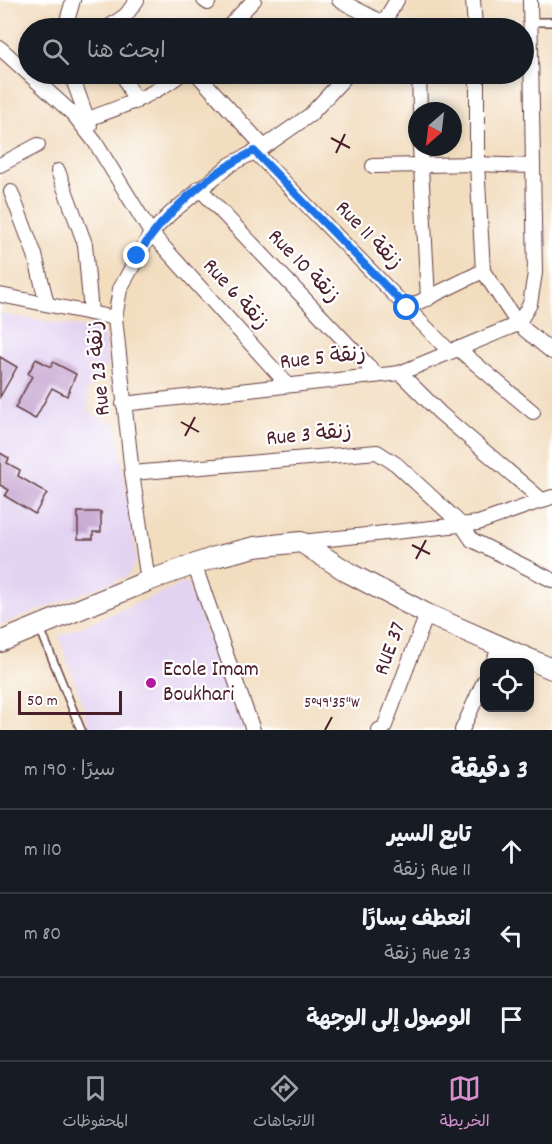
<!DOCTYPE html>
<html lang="ar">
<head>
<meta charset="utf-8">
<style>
	:root { --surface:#171b24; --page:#242831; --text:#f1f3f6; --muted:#9ea1a6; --line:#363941; --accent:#d690ce }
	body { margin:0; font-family:Dekko,"Playpen Sans Arabic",sans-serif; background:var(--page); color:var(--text); direction:rtl }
	.controls { position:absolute; right:18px; bottom:18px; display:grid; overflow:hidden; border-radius:12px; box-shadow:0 3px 9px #0003 }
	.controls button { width:54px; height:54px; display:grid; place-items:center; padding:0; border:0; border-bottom:2px solid var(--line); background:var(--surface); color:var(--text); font:30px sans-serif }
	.compass { position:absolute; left:408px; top:102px; width:54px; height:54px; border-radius:50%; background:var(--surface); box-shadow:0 3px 9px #0003; rotate:208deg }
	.scale { position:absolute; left:18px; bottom:15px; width:104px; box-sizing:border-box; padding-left:6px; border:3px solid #4a1f2b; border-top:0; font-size:16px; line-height:21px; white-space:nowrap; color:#4a1f2b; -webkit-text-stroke:4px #fff; paint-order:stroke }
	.stop { position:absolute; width:18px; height:18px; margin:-14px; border:4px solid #1a73e8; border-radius:50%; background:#fff }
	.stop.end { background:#1a73e8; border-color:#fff; box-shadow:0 2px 6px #0008 }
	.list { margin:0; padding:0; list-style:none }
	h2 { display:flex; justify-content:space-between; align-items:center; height:78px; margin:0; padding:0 24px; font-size:26px }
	h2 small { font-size:20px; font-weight:400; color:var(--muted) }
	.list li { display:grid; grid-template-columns:39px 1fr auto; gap:18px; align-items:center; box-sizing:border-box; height:84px; padding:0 24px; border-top:2px solid var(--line) }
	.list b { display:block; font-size:22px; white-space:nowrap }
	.list p { margin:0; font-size:20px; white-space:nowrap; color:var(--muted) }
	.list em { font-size:20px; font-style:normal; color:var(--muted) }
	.icon { flex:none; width:33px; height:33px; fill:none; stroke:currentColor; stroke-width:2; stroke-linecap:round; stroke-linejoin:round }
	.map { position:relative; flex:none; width:552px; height:730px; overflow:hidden; direction:ltr }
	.search { position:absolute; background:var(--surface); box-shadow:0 3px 9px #0003; left:18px; right:18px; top:18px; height:66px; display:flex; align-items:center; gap:15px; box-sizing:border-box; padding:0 21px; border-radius:33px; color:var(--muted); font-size:22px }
	.sheet { height:330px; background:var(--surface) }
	nav { display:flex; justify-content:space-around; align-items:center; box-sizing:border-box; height:84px; border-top:2px solid var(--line); background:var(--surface); font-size:16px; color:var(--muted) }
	nav a { display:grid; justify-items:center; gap:3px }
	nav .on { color:var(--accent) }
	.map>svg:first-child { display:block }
	.built { fill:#e3d3f2 }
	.building { fill:#c4a4d0 }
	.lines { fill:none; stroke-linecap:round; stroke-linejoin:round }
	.lane-casing { stroke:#633c41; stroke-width:10 }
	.street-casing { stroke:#633c41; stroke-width:16 }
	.secondary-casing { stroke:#633c41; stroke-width:22 }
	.lane { stroke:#fff; stroke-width:7 }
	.street { stroke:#fff; stroke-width:14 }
	.secondary { stroke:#fff; stroke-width:20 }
	.route { stroke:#1a73e8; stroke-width:8 }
	.ticks { fill:none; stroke:#4a1f2b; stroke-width:2 }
	.poi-dot { fill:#b5179e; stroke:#fff; stroke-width:2 }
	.labels { text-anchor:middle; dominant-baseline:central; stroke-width:4.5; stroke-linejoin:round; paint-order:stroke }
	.street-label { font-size:22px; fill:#4a1f2b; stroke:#fff }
	.poi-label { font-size:22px; fill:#4a1f2b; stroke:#fff; text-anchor:start }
	.ticks-label { font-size:15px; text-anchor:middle; fill:#4a1f2b; stroke:#fff; stroke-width:4.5; stroke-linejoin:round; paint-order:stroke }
</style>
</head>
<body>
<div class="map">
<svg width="552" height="730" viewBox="0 0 552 730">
	<rect width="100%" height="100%" fill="#fff"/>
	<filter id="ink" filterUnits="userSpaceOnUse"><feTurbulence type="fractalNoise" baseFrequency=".0167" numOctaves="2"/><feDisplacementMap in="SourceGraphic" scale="12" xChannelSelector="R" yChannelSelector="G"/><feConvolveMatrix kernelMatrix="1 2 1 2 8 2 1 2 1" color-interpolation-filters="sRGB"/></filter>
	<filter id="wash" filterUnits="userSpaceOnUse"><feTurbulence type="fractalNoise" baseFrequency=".008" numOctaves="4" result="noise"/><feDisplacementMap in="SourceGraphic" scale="24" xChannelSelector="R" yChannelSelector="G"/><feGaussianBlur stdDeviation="1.35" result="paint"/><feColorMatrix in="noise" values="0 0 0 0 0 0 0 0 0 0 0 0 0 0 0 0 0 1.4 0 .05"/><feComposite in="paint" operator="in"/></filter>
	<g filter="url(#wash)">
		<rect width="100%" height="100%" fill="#f2ddbf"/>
		<g class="built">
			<polygon points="0,314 104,331 108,368 104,369 87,391 90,413 110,422 116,421 137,560 128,576 0,625"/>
			<polygon points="187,582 244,730 91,730 59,636"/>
		</g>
		<g id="blocks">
			<g class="building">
				<polygon points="0,357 17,367 0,397"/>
				<polygon points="36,359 51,367 53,362 76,374 67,396 52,388 35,419 15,408 32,376 28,374"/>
				<polygon points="0,453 9,458 7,463 20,470 18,476 47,493 35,514 5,496 9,490 0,485"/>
				<polygon points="78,512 101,512 101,532 93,532 93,539 78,539"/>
			</g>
		</g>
	</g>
	<g filter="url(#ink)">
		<use href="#blocks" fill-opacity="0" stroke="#633c41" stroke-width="1.5"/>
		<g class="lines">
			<defs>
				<g id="lane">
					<polyline points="529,22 552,22"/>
					<polyline points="40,628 81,730"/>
				</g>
				<g id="street">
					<polyline points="204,0 208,3"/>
					<polyline points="339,0 383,23"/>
					<polyline points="473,0 475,28"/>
					<polyline points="65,28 73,0"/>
					<polyline points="107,28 126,15 137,0"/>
					<polyline points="227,28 254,0"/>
					<polyline points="380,28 397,0"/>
					<polyline points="0,48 73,114 95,142 151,233 287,384"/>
					<polyline points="71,74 90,126"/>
					<polyline points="123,74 135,102"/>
					<polyline points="197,74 264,147"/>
					<polyline points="419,74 420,111"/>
					<polyline points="477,74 477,164 483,271 518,324 552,352"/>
					<path d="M88,119C121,107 153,96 181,74"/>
					<polyline points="420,147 428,299"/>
					<polyline points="254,151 449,351"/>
					<polyline points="0,165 38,145"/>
					<polyline points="373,166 477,164 532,166"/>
					<polyline points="58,171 85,244 91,313"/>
					<polyline points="199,188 377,375"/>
					<polyline points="11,192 35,255 47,304"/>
					<polyline points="0,295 115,318"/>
					<polyline points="407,308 483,271"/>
					<polyline points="518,324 530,304 535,273 530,0"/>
					<polyline points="457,348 533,412"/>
					<polyline points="400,373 440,413 543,501"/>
					<polyline points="123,404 400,373 518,324"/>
					<polyline points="132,473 377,452 396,464 462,525 472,540 552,580"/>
					<polyline points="301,542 478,523 552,497"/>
					<polyline points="194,564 253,730"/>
					<polyline points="148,581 132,473 115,318 120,289 151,233 171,213 231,164 264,147 310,115 348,74"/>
					<polyline points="493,662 500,648"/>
					<polyline points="379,730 384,728 427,614"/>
					<polyline points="462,730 484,681"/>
				</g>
				<polyline id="secondary" points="0,642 148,581 215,557 255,547 301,542 349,573 427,614 552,669"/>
			</defs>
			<use href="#lane" class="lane-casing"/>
			<use href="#street" class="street-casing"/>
			<use href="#secondary" class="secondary-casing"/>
			<use href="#lane" class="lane"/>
			<use href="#street" class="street"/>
			<use href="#secondary" class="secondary"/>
		</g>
	</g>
	<g class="lines" filter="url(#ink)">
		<path class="route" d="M137,256C164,214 208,173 254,151L407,308"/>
	</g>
	<path class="ticks" d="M331,138L350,148M336,153L345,134M181,422L199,432M185,436L195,417M412,545L430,554M416,559L426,540M325,730L332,717"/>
	<circle class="poi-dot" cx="151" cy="683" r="6"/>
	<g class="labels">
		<g class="street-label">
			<text transform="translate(368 236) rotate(46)">Rue 11 زنقة</text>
			<text transform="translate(303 267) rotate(46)">Rue 10 زنقة</text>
			<text transform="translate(235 295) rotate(48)">Rue 6 زنقة</text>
			<text transform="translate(323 359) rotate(-6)">Rue 5 زنقة</text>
			<text transform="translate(100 368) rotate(-95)">Rue 23 زنقة</text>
			<text transform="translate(309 436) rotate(-5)">Rue 3 زنقة</text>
			<text transform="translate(391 649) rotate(-70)">RUE 37</text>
		</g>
		<g class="poi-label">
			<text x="163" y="670">Ecole Imam<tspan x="163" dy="25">Boukhari</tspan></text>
		</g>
	</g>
	<g class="ticks-label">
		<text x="332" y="707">5°49'35"W</text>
	</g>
</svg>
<div class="controls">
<button><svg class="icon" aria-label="locate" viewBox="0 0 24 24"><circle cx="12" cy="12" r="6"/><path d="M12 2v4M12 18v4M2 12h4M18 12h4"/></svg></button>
</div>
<svg class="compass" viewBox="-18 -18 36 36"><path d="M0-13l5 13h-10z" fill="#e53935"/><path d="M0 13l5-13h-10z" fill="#9ea1a6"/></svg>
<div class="scale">50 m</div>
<div class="stop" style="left:407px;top:308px"></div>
<div class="stop end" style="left:137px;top:256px"></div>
<div class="search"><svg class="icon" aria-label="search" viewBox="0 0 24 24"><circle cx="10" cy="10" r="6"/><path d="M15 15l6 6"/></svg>ابحث هنا</div>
</div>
<section class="sheet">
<h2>3 دقيقة<small>سيرًا · 190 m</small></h2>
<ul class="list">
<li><svg class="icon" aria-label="ahead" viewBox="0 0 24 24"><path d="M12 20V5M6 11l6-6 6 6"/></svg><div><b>تابع السير</b><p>Rue 11 زنقة</p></div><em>110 m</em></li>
<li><svg class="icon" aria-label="left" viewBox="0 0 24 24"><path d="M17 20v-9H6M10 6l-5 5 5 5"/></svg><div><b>انعطف يسارًا</b><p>Rue 23 زنقة</p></div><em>80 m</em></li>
<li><svg class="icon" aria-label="arrive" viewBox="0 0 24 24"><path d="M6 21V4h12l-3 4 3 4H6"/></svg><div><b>الوصول إلى الوجهة</b></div></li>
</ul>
</section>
<nav>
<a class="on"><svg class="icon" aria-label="map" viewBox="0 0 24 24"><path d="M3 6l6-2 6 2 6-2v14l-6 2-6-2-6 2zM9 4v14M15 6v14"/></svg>الخريطة</a>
<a><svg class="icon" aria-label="directions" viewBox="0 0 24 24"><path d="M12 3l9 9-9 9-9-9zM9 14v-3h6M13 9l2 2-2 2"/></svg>الاتجاهات</a>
<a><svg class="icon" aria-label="saved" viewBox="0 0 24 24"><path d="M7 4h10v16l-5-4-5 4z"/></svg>المحفوظات</a>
</nav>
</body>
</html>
